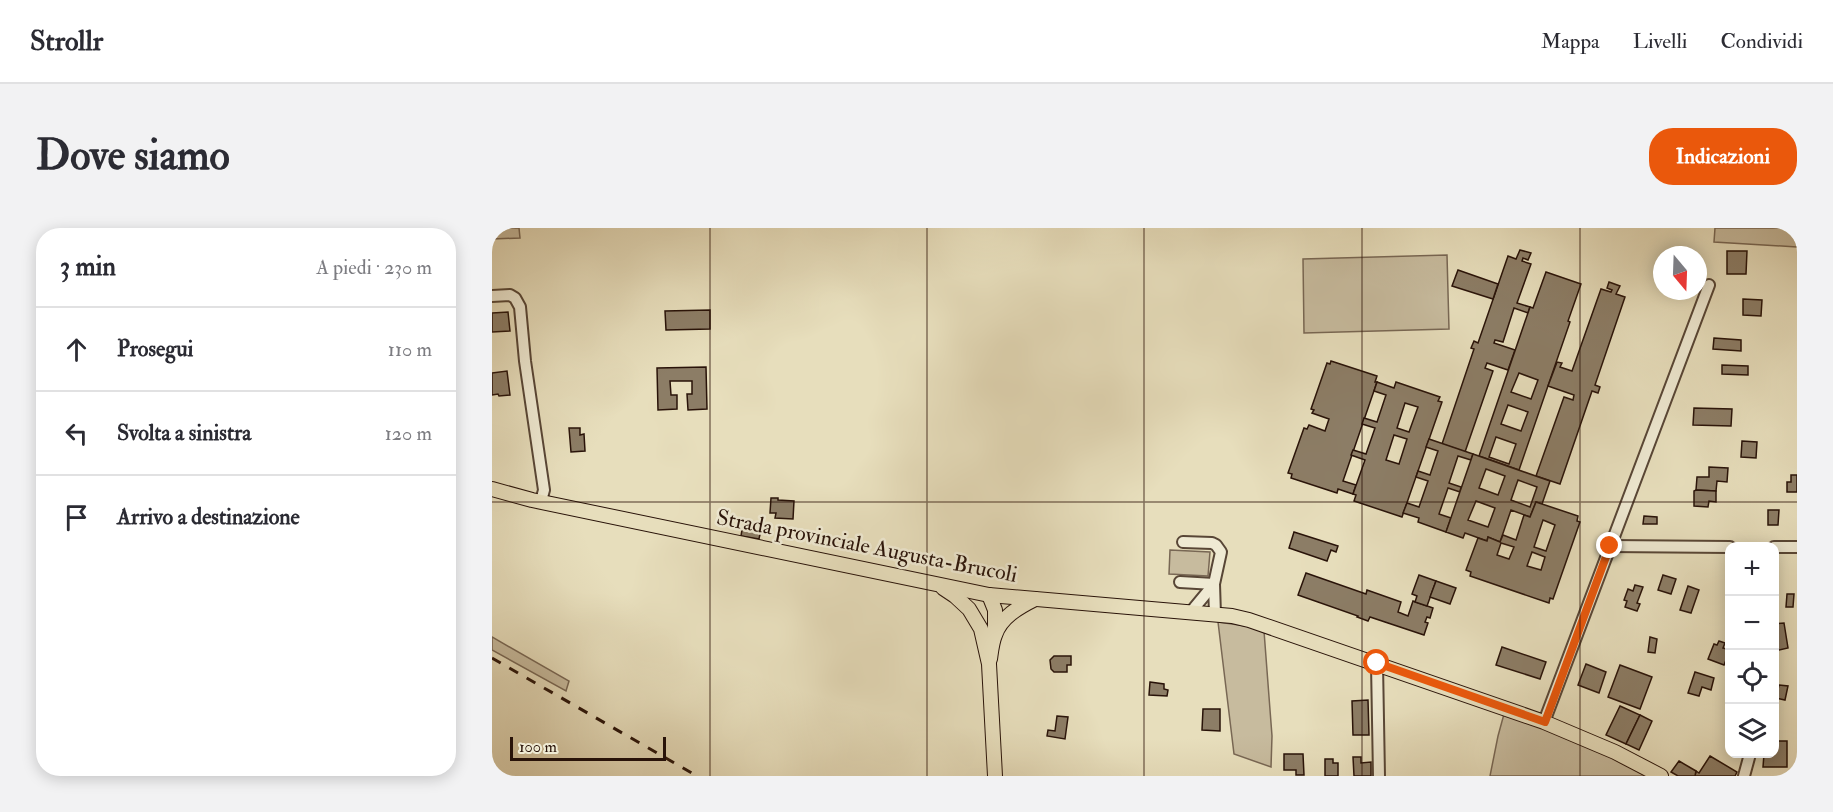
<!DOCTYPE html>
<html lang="it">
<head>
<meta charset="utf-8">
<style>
	:root { --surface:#fff; --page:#f2f2f3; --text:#2b2b33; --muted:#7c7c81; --line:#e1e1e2; --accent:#ea580c }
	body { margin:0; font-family:"IM FELL Double Pica",serif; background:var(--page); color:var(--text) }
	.controls { position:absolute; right:18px; bottom:18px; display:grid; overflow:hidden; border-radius:12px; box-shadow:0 3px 15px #0003 }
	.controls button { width:54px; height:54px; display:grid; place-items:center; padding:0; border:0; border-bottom:2px solid var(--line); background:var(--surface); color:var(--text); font:30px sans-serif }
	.compass { position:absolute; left:1161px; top:18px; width:54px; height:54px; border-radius:50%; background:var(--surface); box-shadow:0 3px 15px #0003; rotate:161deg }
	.scale { position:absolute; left:18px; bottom:15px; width:156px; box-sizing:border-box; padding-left:6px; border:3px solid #291309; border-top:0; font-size:16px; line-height:21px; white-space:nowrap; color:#291309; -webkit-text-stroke:4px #efead3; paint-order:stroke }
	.stop { position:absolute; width:18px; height:18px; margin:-14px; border:4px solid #ea580c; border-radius:50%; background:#fff }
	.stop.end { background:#ea580c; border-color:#fff; box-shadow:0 2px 6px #0008 }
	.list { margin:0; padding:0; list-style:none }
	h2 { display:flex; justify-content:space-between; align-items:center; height:78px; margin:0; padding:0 24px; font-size:26px }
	h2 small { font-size:20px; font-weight:400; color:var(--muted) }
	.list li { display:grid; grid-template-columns:39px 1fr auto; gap:18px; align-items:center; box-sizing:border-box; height:84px; padding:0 24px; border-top:2px solid var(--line) }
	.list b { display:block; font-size:22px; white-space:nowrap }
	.list em { font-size:20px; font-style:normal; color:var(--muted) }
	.icon { flex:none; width:33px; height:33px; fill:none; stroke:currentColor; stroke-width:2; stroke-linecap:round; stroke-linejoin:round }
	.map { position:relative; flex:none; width:1305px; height:548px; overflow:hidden; border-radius:24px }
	header { display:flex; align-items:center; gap:36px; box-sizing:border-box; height:84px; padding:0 30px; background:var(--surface); border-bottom:2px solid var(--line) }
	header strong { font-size:28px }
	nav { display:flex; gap:33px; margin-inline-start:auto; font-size:21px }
	.intro { display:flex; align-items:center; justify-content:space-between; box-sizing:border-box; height:144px; padding:0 36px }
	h1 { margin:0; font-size:42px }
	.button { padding:15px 27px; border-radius:24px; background:var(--accent); color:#fff; font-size:21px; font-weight:700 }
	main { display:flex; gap:36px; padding:0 36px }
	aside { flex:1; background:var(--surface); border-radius:24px; box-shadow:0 3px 15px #0003 }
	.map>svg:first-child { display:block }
	.green { fill:#c7bb9e; stroke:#786754; stroke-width:1.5 }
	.building { fill:#8c7d66; stroke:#291309; stroke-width:1.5; fill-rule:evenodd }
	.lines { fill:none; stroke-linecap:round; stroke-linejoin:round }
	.minor-casing { stroke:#584636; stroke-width:14 }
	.major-casing { stroke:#291309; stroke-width:16 }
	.minor { stroke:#efead3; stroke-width:10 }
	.major { stroke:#e7debc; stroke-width:14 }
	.rail { stroke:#291309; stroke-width:3; stroke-dasharray:10 10; stroke-linecap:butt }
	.route { stroke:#ea580c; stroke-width:8 }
	.grid { fill:none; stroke:#291309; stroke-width:1.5; stroke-opacity:0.55 }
	.labels { text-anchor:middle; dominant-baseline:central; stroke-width:5; stroke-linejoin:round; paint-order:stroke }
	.street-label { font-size:22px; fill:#291309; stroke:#efead3 }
</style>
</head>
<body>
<header>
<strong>Strollr</strong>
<nav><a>Mappa</a><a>Livelli</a><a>Condividi</a></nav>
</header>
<div class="intro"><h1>Dove siamo</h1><a class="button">Indicazioni</a></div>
<main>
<aside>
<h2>3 min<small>A piedi · 230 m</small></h2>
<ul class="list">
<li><svg class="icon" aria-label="ahead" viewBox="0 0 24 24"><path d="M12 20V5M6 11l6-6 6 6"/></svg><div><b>Prosegui</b></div><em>110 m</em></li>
<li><svg class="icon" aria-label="left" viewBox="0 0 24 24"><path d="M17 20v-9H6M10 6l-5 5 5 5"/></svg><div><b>Svolta a sinistra</b></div><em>120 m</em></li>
<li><svg class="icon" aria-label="arrive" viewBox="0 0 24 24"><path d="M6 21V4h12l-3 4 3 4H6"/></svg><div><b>Arrivo a destinazione</b></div></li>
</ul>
</aside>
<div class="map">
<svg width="1305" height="548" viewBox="0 0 1305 548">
	<rect width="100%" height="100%" fill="#e7debc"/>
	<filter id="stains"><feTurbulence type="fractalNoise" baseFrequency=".00333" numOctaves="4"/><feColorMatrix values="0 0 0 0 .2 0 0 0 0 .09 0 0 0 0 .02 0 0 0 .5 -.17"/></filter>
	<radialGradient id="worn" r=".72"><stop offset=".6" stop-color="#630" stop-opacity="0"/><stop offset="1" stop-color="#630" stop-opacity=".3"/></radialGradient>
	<g class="green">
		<polygon points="0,0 27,0 28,10 0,11"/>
		<polygon points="1223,0 1305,0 1305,19 1222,14"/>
		<polygon points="955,27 957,101 812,105 811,31"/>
		<polygon points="678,322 718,324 716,348 677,346"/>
		<polygon points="726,394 754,398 772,403 780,508 779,539 742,526"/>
		<polygon points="0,409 77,453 74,463 0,422"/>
		<polygon points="1012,486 1056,502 1110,524 1156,548 998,548 1006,508"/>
	</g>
	<g class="building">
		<polygon points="1028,22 1039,25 1036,32 1031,30 1030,33 1039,36 1025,75 1038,79 1036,85 1022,80 1011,114 1003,112 1002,115 1023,122 1016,142 995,135 993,140 1001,143 973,224 950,216 982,121 979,120 982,113 986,115 1016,28 1024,31"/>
		<polygon points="1235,23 1255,23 1254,46 1235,46"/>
		<polygon points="966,42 1006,56 1001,71 960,58"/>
		<path d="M1054,44L1089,56L1076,93L1078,94L1027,242L987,228L1038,79L1041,80ZM1027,145L1046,152L1039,171L1019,164ZM1016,177L1036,184L1029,203L1009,196ZM1004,209L1024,216L1017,236L997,229Z"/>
		<polygon points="1117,54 1128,58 1124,66 1133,69 1103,157 1108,159 1106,165 1100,163 1068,256 1044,248 1072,169 1081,172 1082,167 1056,158 1065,134 1070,135 1068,139 1080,143 1109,61 1119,64 1120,62 1115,60"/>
		<polygon points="1251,71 1270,72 1269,88 1251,87"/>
		<polygon points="218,82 218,101 174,102 173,83"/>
		<polygon points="16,84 18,103 0,104 0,85"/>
		<polygon points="1222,110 1249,112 1249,123 1221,121"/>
		<polygon points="839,133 885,148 883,154 885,154 851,253 864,257 861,266 846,261 845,265 799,250 800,246 796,245 812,200 815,201 817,197 833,203 837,191 820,185 822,182 819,181 835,135 838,136"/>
		<polygon points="1230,137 1256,138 1256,147 1230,146"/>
		<polygon points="214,139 215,181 196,182 195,166 200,166 200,153 178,153 179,167 185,167 185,181 166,182 165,140"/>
		<polygon points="15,143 18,167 7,168 6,166 0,167 0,145"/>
		<path d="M885,154L902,160L904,154L948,169L946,173L950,174L910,289L862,273L864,267L861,266L873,232L859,227L861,222L874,226L883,200L870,196L872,190L885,194L894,167L882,163ZM913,175L926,179L917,204L905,200ZM902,207L915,211L907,236L894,232Z"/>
		<polygon points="1202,180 1240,181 1239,198 1201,197"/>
		<polygon points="77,200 88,200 88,207 92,206 93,223 79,224"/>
		<polygon points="937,211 981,226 979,232 966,228 957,255 969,259 968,264 956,260 947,286 959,290 954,304 926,294 927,290 911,285 915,275 927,279 936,253 924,249 926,243 938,247 946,223 934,219"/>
		<polygon points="1250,213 1265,214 1264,230 1249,229"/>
		<path d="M981,226L1058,253L1050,276L1044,274L1038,289L1019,282L1008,314L996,309L995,313L973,305L971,310L954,304ZM994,241L1013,248L1006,267L987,260ZM1026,252L1045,259L1038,279L1019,272ZM984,273L1003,280L996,299L976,292Z"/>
		<polygon points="1217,239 1236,240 1235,254 1225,253 1224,263 1204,262 1205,249 1217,249"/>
		<polygon points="1299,247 1305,247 1305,264 1295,264 1295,254 1299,254"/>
		<polygon points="1204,262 1224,263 1224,274 1217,273 1216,279 1202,278 1202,263"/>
		<polygon points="279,270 286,270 286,272 302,273 301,291 283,290 284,285 278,285"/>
		<path d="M1044,274L1086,288L1085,293L1088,294L1061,371L1058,370L1057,375L978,348L979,344L974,342L986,310L995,313L996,309L1008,314L1011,307L1024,312L1032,287L1038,289ZM1051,292L1063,297L1054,323L1042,319ZM1009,315L1022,319L1017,331L1005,327ZM1040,324L1053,329L1049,342L1035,338Z"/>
		<polygon points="1276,282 1287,282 1286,297 1276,297"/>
		<polygon points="1152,288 1165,289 1165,296 1151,296"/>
		<polygon points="253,300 269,302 267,311 249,308 250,302 253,302"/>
		<polygon points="802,304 846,318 844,324 839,322 835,333 797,320"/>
		<polygon points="814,345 874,366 875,362 909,374 906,384 916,388 921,373 941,380 938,390 935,389 933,394 936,395 932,407 878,389 876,393 865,389 866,388 806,367"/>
		<polygon points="927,347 944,353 935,378 923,374 925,368 920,366"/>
		<polygon points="1171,347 1184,351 1179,366 1166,362"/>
		<polygon points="944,353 964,360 958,376 938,369"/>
		<polygon points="1143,357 1151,359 1145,375 1148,376 1145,383 1133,379 1135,373 1132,372 1136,361 1141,363"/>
		<polygon points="1196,358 1207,362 1199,385 1188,382"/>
		<polygon points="1295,366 1302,366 1301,379 1294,379"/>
		<polygon points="1292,395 1296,420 1282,423 1282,396"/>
		<polygon points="1158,409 1165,411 1163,425 1156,424"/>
		<polygon points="1227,413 1233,415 1231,420 1238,422 1232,437 1216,431 1222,416 1225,417"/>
		<polygon points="1010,419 1054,434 1048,451 1004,437"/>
		<polygon points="562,428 579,428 579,437 575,437 575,444 562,444 559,441 558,432"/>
		<polygon points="1094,436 1114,444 1107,465 1086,457"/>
		<polygon points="1128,437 1160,449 1148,481 1116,469"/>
		<polygon points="1203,444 1222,450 1219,462 1210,459 1207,468 1196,465"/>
		<polygon points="658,454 672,456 672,461 676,462 675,468 657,467"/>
		<polygon points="1287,457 1296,458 1293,472 1284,470"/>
		<polygon points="876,472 877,507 861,507 860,473"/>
		<polygon points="1128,478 1148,487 1134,516 1114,507"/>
		<polygon points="711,481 728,481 728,503 710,502"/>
		<polygon points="1148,487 1160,493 1147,522 1134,516"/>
		<polygon points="565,488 576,489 573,511 555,508 556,502 563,503"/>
		<polygon points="1282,513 1295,513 1295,539 1271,539 1272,526 1282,526"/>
		<polygon points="792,526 811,526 812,547 804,547 804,542 792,542"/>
		<polygon points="1218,528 1245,544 1243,548 1203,548 1204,543 1207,545"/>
		<polygon points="861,529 869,529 869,535 879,534 879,548 862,548"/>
		<polygon points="833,531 841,531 841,535 846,535 846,548 833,548"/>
		<polygon points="1187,533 1204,543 1203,548 1186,548 1179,544"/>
	</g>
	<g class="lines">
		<defs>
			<g id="minor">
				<polyline points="0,68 18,67 23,70 28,79 33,133 52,262 49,273"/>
				<polyline points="691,314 720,315 724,317 729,324 722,356 723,387"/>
				<polyline points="1117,318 1238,319"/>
				<polyline points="1282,319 1305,319"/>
				<polyline points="688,354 722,356"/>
				<polyline points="698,385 722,356"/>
				<polyline points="885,436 887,548"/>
				<polyline points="1052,494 1217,57"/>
				<polyline points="1252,548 1258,526"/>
			</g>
			<g id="major">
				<polyline points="0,261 40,272 497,367 740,388 757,392 1052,494 1123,524 1169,548"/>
				<polyline points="451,360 463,368 477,381 489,401 497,436 503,548"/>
				<polyline points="497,367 503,382 503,406"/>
				<path d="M498,431C499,424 500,414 503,407C509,389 527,379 543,371"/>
			</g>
		</defs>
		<use href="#minor" class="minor-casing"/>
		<use href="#major" class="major-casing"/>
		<use href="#minor" class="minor"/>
		<use href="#major" class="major"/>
		<polyline class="rail" points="0,430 205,548"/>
	</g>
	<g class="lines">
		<polyline class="route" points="885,435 1053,494 1118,318"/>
	</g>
	<path class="grid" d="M218,0V548M435,0V548M652,0V548M870,0V548M1088,0V548M0,274H1305"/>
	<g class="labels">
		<g class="street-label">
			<text transform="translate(375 318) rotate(11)">Strada provinciale Augusta-Brucoli</text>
		</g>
	</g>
	<rect width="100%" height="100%" filter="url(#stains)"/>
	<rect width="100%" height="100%" fill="url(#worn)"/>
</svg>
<div class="controls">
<button>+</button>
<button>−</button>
<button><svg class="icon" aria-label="locate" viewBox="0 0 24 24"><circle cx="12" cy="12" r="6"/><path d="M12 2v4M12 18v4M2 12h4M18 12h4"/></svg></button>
<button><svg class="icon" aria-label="layers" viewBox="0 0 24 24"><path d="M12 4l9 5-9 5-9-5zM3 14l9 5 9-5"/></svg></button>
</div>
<svg class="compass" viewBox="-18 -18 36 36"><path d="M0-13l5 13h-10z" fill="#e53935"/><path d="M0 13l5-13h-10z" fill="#7c7c81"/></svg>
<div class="scale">100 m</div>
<div class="stop" style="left:885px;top:435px"></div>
<div class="stop end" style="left:1118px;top:318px"></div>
</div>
</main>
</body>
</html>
